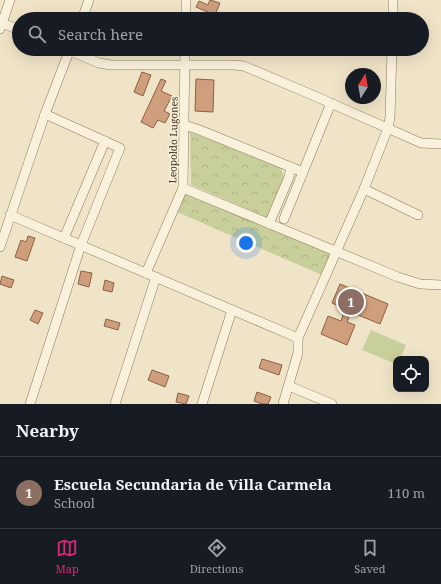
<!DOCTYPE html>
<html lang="en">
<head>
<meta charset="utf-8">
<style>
	:root { --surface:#171b24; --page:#242831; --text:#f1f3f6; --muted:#9ea1a6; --line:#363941; --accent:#db2777 }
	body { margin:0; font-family:"Noto Serif",serif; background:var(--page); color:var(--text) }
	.controls { position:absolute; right:12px; bottom:12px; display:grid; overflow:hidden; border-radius:8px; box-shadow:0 4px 16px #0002 }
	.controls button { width:36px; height:36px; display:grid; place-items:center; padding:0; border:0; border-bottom:1px solid var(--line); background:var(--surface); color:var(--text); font:20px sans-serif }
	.compass { position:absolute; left:345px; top:68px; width:36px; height:36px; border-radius:50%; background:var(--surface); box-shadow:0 4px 16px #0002; rotate:11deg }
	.you { position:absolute; left:246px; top:243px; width:14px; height:14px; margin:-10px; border:3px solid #fff; border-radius:50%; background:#1a73e8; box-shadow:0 0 0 6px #1a73e833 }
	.badge { display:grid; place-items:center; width:26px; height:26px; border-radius:50%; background:var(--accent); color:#fff; font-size:13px; font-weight:700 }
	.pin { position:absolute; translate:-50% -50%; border:2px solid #fff; box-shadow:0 1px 4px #0006 }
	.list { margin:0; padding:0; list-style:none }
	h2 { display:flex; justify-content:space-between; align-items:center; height:52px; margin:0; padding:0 16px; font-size:17px }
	h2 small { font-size:13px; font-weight:400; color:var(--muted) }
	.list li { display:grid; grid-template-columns:26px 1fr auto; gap:12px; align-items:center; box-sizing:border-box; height:72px; padding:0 16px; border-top:1px solid var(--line) }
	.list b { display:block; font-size:15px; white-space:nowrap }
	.list p { margin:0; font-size:13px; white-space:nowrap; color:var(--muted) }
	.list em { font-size:13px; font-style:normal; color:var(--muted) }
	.icon { flex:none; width:22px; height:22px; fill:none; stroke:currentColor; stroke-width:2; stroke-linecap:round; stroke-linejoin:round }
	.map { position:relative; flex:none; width:441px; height:404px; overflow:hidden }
	.search { position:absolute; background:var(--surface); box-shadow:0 4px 16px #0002; left:12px; right:12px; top:12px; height:44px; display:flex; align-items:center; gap:10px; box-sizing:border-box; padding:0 14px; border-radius:22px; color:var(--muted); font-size:15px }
	.sheet { height:124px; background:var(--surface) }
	nav { display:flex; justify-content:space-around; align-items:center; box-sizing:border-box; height:56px; border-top:1px solid var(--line); background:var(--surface); font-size:11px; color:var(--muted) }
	nav a { display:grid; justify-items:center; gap:2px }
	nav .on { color:var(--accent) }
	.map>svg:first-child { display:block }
	.grass { fill:#c9cf9b }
	.park { fill:url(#park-crowns) }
	.building { fill:#cf9f7d; stroke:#8d5f41 }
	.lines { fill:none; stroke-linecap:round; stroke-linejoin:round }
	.minor-casing { stroke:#8d765c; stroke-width:10 }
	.minor { stroke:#faf1dc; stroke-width:9 }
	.labels { text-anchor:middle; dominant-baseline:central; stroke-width:3.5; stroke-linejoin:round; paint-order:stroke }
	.street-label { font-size:10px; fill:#3d2e20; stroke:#f7eed8 }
</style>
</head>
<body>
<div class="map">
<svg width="441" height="404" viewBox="0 0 441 404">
	<defs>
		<pattern id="park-crowns" width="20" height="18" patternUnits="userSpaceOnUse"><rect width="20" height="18" fill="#c9cf9b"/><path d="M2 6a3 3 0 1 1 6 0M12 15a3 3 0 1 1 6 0" fill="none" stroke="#aeb285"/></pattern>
	</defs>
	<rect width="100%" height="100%" fill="#f0e4c8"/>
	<polygon class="grass" points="371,330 406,345 400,359 396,359 396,364 362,350"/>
	<g class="park">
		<polygon points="190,132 281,168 283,174 284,179 268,218 191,185"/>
		<polygon points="186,193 331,254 322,275 177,212"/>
	</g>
	<g class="building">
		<polygon points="210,0 220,3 215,15 196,7 199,1 208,5"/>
		<polygon points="142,72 151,75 143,96 134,92"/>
		<polygon points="161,79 166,81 161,91 172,96 164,111 170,114 165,123 158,120 153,128 141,122"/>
		<polygon points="196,79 214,80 213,112 195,111"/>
		<polygon points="28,236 35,238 27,261 15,257 21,240 26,242"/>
		<polygon points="81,271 92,273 89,287 78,284"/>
		<polygon points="2,276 14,280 11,288 0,284"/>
		<polygon points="105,280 114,283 112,292 103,290"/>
		<polygon points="340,284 388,304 380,324 351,312 347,322 355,325 347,345 321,334 328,316 341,321 345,309 332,303"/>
		<polygon points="35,310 43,313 38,324 30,320"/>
		<polygon points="106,319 120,323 118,330 104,326"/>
		<polygon points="262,359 282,365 279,375 259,368"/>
		<polygon points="152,370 169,376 165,387 148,380"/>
		<polygon points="257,392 271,397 268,404 262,404 254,401"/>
		<polygon points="178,393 189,396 186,404 176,402"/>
	</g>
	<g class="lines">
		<defs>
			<g id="minor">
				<polyline points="82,19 89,0"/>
				<polyline points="186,19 186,0"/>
				<polyline points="393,19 393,0"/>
				<polyline points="0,22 19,30"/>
				<polyline points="0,29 10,0"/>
				<polyline points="66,49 99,63 111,65 233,65 244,66 317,97 421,143 441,144"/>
				<polyline points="184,125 197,129 303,172"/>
				<polyline points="183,188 398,277 420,284 441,285"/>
				<polyline points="364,189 418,215"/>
				<polyline points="10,215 298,338"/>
				<polyline points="284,219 331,103"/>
				<polyline points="269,224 289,177 291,167"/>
				<polyline points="64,238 105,141"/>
				<polyline points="0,247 45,114 70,49"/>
				<polyline points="146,273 183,188 185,49"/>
				<polyline points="289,386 332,404"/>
				<polyline points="30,404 81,245 120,148 45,114"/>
				<polyline points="115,404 156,277"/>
				<polyline points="202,404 232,310"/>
				<polyline points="283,404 298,353 298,338 364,189 388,128 390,117 392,49"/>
			</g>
		</defs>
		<use href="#minor" class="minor-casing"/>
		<use href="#minor" class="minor"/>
	</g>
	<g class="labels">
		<g class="street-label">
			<text transform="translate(173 140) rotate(-89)">Leopoldo Lugones</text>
		</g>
	</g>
</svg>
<div class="controls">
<button><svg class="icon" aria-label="locate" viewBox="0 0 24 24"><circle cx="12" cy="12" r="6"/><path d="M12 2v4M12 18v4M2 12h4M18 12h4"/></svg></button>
</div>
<svg class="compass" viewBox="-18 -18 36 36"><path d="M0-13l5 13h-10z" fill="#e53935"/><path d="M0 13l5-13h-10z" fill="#9ea1a6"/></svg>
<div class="you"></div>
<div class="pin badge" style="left:351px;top:302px;background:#8d6e63">1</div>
<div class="search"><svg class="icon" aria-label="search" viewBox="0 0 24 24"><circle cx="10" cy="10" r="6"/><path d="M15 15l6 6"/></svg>Search here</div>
</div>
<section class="sheet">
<h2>Nearby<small></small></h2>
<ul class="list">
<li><span class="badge" style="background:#8d6e63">1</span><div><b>Escuela Secundaria de Villa Carmela</b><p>School</p></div><em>110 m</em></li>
</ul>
</section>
<nav>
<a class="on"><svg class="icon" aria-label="map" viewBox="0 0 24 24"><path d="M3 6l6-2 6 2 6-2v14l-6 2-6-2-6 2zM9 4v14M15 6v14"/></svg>Map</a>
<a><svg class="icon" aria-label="directions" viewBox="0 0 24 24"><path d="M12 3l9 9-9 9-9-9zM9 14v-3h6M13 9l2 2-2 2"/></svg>Directions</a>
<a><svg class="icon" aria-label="saved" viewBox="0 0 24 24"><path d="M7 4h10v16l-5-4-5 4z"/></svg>Saved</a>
</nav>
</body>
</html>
